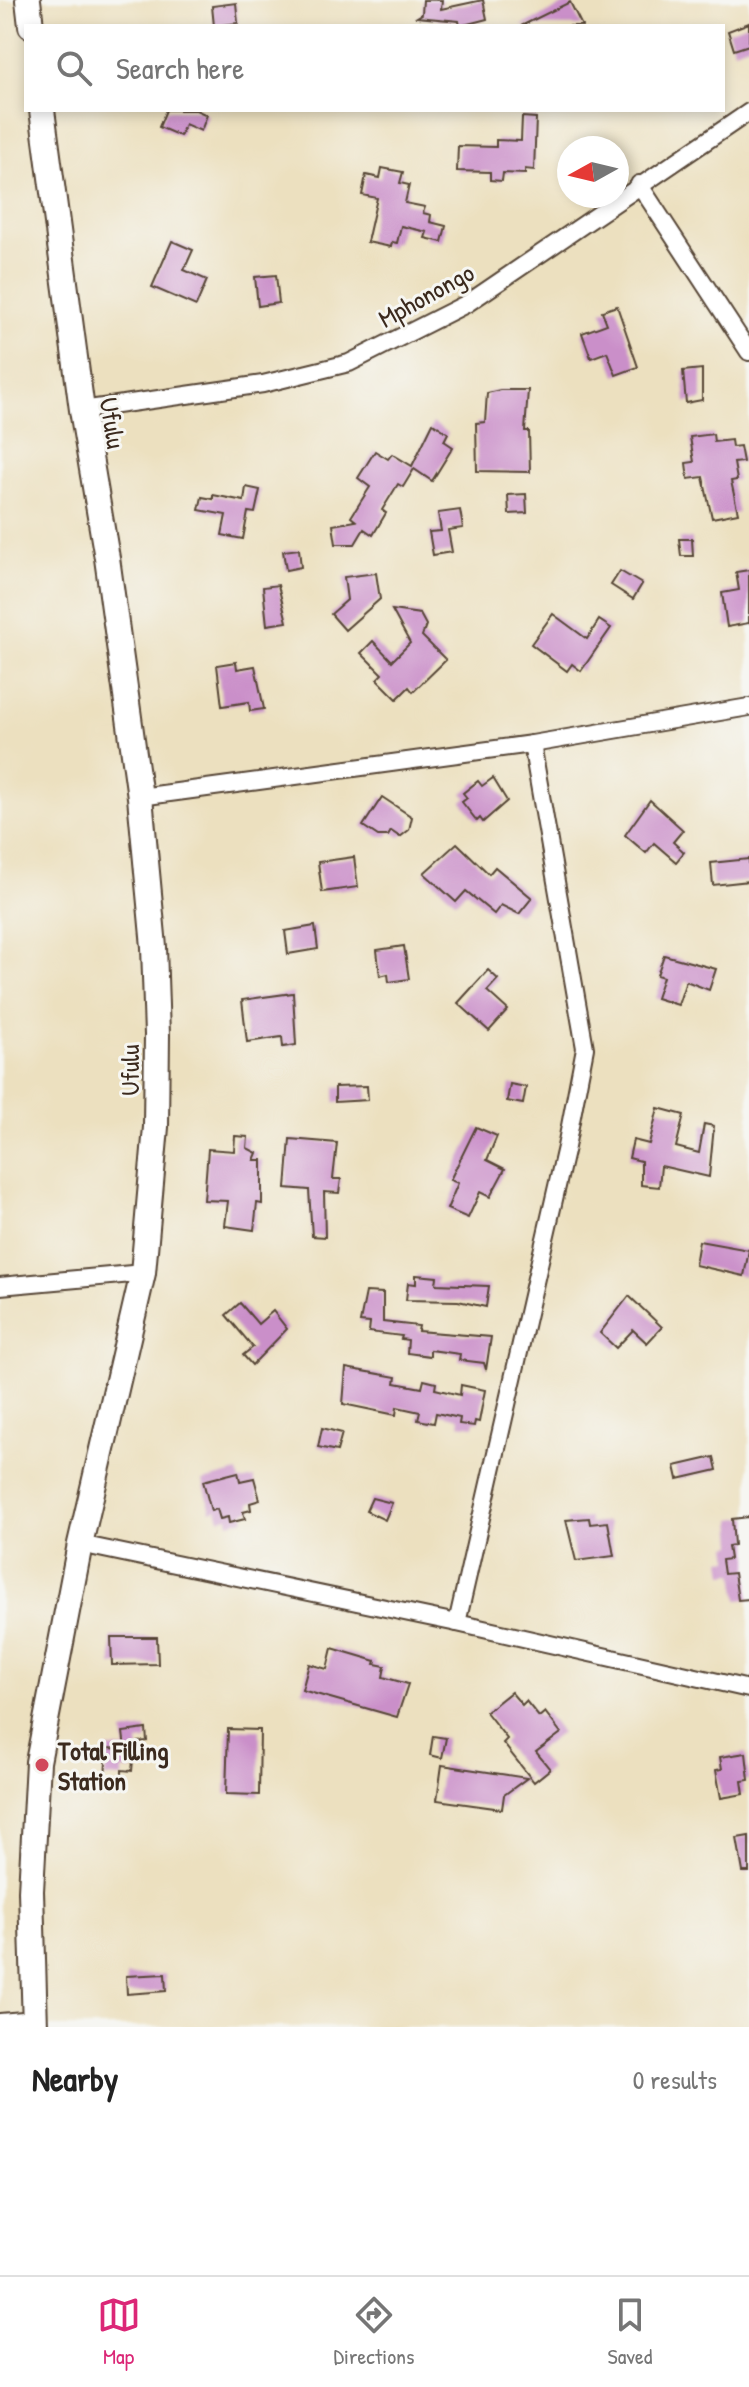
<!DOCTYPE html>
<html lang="en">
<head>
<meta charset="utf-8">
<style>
	:root { --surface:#fff; --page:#f6f6f6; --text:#222; --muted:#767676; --line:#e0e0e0; --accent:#db2777 }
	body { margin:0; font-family:"Patrick Hand",sans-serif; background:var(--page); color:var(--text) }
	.compass { position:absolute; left:557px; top:136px; width:72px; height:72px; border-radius:50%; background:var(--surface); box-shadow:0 4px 12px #0003; rotate:262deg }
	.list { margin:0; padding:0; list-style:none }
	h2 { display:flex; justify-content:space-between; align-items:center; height:104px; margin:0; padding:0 32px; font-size:34px }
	h2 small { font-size:26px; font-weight:400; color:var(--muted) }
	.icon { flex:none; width:44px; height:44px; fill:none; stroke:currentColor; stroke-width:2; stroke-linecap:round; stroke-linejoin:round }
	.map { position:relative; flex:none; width:749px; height:2027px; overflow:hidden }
	.search { position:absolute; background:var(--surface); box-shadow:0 4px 12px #0003; left:24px; right:24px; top:24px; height:88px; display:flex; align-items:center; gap:20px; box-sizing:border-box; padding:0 28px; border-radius:0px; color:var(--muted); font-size:30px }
	.sheet { height:248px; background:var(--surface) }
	nav { display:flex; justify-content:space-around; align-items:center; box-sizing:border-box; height:112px; border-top:2px solid var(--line); background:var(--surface); font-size:22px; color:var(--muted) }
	nav a { display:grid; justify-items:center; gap:4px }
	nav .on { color:var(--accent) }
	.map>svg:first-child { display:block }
	.building { fill:#ca8fc9 }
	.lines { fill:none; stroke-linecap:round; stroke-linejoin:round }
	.street-casing { stroke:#564536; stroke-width:20 }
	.secondary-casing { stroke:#564536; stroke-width:28 }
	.street { stroke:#fff; stroke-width:16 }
	.secondary { stroke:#fff; stroke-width:24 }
	.poi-dot { fill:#d1495b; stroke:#f6f6f2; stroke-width:3 }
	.labels { text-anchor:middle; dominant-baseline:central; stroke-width:6; stroke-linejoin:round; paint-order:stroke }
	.street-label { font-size:26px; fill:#3b2a1e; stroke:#f6f6f2 }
	.poi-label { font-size:26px; font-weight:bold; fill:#3b2a1e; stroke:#f6f6f2; text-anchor:start }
</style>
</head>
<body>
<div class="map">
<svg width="749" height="2027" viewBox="0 0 749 2027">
	<rect width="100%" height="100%" fill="#f6f6f2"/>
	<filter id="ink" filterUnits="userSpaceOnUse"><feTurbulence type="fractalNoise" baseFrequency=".0125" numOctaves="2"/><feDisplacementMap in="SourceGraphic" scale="16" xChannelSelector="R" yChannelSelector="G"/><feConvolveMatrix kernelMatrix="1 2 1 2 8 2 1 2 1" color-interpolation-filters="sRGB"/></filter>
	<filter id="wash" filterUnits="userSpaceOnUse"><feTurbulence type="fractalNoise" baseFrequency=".006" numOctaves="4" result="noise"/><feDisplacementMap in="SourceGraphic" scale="32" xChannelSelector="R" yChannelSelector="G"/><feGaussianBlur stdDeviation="1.8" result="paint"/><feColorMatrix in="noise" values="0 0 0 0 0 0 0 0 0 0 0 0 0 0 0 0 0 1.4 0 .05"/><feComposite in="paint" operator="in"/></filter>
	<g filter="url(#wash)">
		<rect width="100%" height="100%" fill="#ece0bf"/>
		<g id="blocks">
			<g class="building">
				<polygon points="423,0 442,0 441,9 483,0 487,19 460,26 459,21 417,17 422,14"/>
				<polygon points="570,2 582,26 521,26"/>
				<polygon points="236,3 238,23 214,26 212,6"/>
				<polygon points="749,23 749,45 734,50 728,31"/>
				<polygon points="166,110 196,110 207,115 201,131 185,124 180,136 159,127"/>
				<polygon points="522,117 536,118 534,170 525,169 525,174 503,173 502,181 490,180 490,172 457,171 458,146 496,147 496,140 521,141"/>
				<polygon points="382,168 403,172 400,183 409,185 405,203 425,207 423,213 431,215 430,222 446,226 442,242 425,238 427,232 401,226 397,243 392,242 391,247 367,242 377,198 362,195 366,175 380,178"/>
				<polygon points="172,241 193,250 184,270 207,280 196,306 152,287"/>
				<polygon points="276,275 279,303 258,306 255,277"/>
				<polygon points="617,306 638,367 616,375 607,352 591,358 582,333 607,324 602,311"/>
				<polygon points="702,369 702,400 686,403 683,371"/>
				<polygon points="500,390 528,390 525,431 529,431 530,472 477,471 476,423 485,422 487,393"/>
				<polygon points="433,423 448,433 444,441 453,447 432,481 414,469 403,487 398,484 382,510 386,513 373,535 364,529 355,544 336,544 333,525 356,521 351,517 370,487 358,478 375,451 388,459 392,454 412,466"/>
				<polygon points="713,434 714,442 731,440 732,447 740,446 743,462 734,463 737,480 731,481 738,513 712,518 703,477 688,479 686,463 694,462 690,437"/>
				<polygon points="246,487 260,490 255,513 248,512 243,539 222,535 226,515 199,510 202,497 213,499 213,495 244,501"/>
				<polygon points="526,494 527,513 509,514 508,495"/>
				<polygon points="460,510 463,528 448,530 452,552 433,555 429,532 441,531 438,513"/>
				<polygon points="679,539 692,539 693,556 681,556"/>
				<polygon points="299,549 301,567 286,570 283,551"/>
				<polygon points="749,570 749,623 727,627 722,593 739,590 736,572"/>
				<polygon points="620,571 642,584 633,599 611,585"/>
				<polygon points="376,573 380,599 345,630 331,614 347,600 344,577"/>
				<polygon points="278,585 287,622 267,625 263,587"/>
				<polygon points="392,610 420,614 426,625 422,636 446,660 413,692 409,687 397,699 377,679 382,674 361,653 373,641 392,661 410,643"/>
				<polygon points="553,614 587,639 599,620 611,628 581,671 572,664 567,671 531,644"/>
				<polygon points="236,662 237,669 255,666 264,709 250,711 249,702 222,706 217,665"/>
				<polygon points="493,778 507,801 483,822 480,818 477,821 462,802 467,798 463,793 478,781 482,786"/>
				<polygon points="382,797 412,817 409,830 400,837 391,831 388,836 378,836 363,826"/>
				<polygon points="650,800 683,830 673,842 684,852 676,862 654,843 646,853 625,835"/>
				<polygon points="457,843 489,874 495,867 532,898 519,914 501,905 494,914 466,891 456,902 424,873"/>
				<polygon points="354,857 358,887 322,892 318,862"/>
				<polygon points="749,859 749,881 713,885 711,863"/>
				<polygon points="315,926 318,949 288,954 285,931"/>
				<polygon points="404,946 409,979 389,982 388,974 380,976 377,950"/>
				<polygon points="664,955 716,969 709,990 686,981 678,1005 656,998 663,977 657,975"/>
				<polygon points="488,970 498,979 487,991 508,1010 489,1031 458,1003"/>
				<polygon points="293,993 296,1045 283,1047 282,1037 247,1042 242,1000"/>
				<polygon points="510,1084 526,1087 523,1104 507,1101"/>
				<polygon points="367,1086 368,1100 335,1102 335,1087"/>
				<polygon points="658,1108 684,1115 676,1147 699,1153 704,1124 714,1126 709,1177 661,1166 659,1187 641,1185 641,1161 629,1158 633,1140 649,1144"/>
				<polygon points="476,1127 497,1136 487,1160 505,1169 490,1197 480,1192 468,1218 447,1209 458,1183 450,1180"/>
				<polygon points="235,1136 248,1137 247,1148 257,1153 254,1160 262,1160 262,1204 257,1203 254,1230 225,1226 228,1201 204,1200 208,1149 234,1151"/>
				<polygon points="290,1139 337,1143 333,1179 341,1179 339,1193 324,1192 325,1237 312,1236 309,1190 286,1188"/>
				<polygon points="699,1241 749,1250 744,1276 695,1265"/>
				<polygon points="416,1275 437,1277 436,1284 489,1286 486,1307 458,1301 406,1300 408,1283 416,1284"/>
				<polygon points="366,1292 383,1293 383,1322 419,1326 418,1331 491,1337 486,1370 484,1363 459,1360 460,1354 430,1350 430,1356 407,1353 408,1340 401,1339 402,1336 369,1332 370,1323 360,1322"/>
				<polygon points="629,1296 662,1327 647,1343 633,1330 616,1348 600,1333"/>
				<polygon points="240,1303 258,1324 273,1311 287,1329 252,1365 243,1355 253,1347 226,1315"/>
				<polygon points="346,1368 396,1377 395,1383 422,1388 424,1380 436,1383 435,1389 460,1395 461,1385 485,1390 479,1422 475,1421 474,1426 459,1424 460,1418 436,1413 434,1423 418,1420 420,1412 397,1407 396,1415 343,1404"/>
				<polygon points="322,1428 342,1433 337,1451 318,1447"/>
				<polygon points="714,1457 717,1470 678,1479 675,1466"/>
				<polygon points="238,1472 240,1481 254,1478 260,1500 250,1503 251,1510 243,1512 245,1519 229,1523 228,1517 220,1519 217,1509 211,1511 203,1481"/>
				<polygon points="372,1498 392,1503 385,1520 366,1511"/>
				<polygon points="749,1517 749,1599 738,1600 734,1573 724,1574 722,1560 730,1559 728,1546 734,1545 732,1519"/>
				<polygon points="589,1518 590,1524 608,1522 614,1556 576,1561 566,1520"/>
				<polygon points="111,1637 157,1637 158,1664 112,1665"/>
				<polygon points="332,1648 376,1661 375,1664 385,1666 383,1677 408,1684 397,1717 302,1690 309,1664 327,1669"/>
				<polygon points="511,1692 522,1705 526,1701 539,1717 545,1712 561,1733 536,1752 550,1769 534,1782 503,1743 507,1739 486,1712"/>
				<polygon points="146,1729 147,1741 138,1742 139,1749 134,1749 132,1771 122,1770 122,1778 105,1777 107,1748 125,1749 123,1732"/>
				<polygon points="228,1729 260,1730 259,1795 226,1794"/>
				<polygon points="433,1736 446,1738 442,1758 430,1755"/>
				<polygon points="746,1753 749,1780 742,1781 744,1794 721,1798 716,1770 722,1769 720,1757"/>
				<polygon points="442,1765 527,1778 504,1795 502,1809 437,1800"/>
				<polygon points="749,1836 749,1872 743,1872 737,1838"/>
				<polygon points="165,1974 166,1991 127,1994 126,1976"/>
			</g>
		</g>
	</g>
	<g filter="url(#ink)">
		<use href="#blocks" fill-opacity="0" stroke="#564536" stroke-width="2"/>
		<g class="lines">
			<defs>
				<g id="street">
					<polyline points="639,184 749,352"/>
					<polyline points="82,410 263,384 349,363 468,303 749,112"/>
					<polyline points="140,797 532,744 749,707"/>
					<polyline points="0,1286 143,1273"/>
					<polyline points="80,1544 457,1623 749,1689"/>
					<polyline points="457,1623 566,1147 585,1048 532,744"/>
					<polyline points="0,2022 35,2019"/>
				</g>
				<g id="secondary">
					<polyline points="28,0 31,26"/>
					<polyline points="35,2027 31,1891 38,1762 80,1544 143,1273 156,1127 157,1035 154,947 140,797 107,558 82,410 42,110"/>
				</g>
			</defs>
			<use href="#street" class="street-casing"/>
			<use href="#secondary" class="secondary-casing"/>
			<use href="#street" class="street"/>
			<use href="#secondary" class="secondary"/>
		</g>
	</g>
	<circle class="poi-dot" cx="42" cy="1765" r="8"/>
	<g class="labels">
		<g class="street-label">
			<text transform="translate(426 295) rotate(-29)">Mphonongo</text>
			<text transform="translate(113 423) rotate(81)">Ufulu</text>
			<text transform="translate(129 1070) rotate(-90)">Ufulu</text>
		</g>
		<g class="poi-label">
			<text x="58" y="1750">Total Filling<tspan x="58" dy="30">Station</tspan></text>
		</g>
	</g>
</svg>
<svg class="compass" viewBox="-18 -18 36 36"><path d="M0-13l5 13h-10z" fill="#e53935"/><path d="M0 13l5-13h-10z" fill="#767676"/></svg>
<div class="search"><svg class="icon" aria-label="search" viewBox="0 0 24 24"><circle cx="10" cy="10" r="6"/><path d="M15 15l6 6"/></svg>Search here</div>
</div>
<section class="sheet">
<h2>Nearby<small>0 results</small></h2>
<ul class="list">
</ul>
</section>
<nav>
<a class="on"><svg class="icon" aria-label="map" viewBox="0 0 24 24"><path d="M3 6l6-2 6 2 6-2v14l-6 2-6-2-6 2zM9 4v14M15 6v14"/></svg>Map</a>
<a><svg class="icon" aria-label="directions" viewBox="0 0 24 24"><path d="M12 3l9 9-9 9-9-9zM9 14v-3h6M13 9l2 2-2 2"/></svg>Directions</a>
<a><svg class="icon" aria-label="saved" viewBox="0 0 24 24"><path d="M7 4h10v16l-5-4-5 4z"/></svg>Saved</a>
</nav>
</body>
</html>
